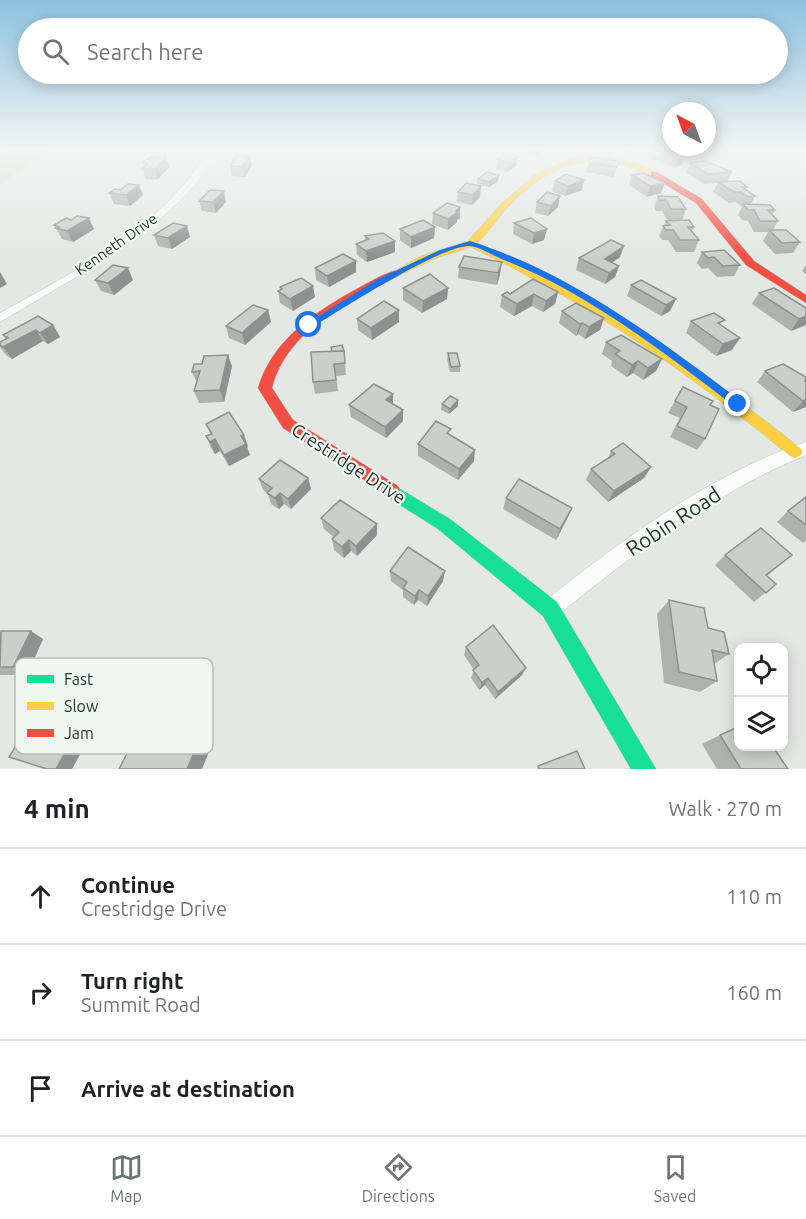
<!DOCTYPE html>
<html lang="en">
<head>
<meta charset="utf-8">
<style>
	:root { --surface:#fff; --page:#f2f2f2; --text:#202124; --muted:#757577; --line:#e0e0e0; --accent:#65776f }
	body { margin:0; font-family:Ubuntu,sans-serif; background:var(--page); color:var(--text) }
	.controls { position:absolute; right:18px; bottom:18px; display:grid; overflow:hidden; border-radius:12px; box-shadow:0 3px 15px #0003 }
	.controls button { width:54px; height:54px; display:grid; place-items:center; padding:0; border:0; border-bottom:2px solid var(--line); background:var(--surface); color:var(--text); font:30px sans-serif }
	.compass { position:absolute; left:662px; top:102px; width:54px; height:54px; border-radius:50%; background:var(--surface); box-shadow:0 3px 15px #0003; rotate:319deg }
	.stop { position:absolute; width:18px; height:18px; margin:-14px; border:4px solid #1a73e8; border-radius:50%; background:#fff }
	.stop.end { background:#1a73e8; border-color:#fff; box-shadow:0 2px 6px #0008 }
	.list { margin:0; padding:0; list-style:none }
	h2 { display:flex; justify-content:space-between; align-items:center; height:78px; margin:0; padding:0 24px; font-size:26px }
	h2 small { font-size:20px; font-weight:400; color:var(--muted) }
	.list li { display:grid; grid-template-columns:39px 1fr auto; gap:18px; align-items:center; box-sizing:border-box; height:96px; padding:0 24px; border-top:2px solid var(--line) }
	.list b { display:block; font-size:22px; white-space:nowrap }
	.list p { margin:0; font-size:20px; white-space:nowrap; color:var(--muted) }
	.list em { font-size:20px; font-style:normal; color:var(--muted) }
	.icon { flex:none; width:33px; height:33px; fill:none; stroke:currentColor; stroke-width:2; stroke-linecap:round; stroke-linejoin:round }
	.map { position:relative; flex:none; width:806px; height:769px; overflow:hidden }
	.search { position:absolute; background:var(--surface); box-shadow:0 3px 15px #0003; left:18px; right:18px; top:18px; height:66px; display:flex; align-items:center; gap:15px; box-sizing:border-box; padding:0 21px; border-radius:33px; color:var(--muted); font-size:22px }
	.sheet { height:366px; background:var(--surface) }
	nav { display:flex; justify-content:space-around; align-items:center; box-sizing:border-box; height:84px; border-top:2px solid var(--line); background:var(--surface); font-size:16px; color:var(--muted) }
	nav a { display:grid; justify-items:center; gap:3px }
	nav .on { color:var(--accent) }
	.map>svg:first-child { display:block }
	.green { fill:#cce1cf }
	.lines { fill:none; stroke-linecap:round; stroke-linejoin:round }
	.street-casing { stroke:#c0c5c2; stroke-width:1 }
	.fast-casing { stroke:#bec6c2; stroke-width:1 }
	.slow-casing { stroke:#bec6c2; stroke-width:1 }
	.jam-casing { stroke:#bec6c2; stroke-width:1 }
	.street { fill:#fbfcfb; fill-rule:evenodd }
	.fast { fill:#16e098; fill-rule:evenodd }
	.slow { fill:#ffcf43; fill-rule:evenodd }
	.jam { fill:#f24e42; fill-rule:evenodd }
	.wall { fill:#aeb2af }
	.shaded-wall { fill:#8d918f }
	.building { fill:#cacfcc; stroke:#8d918f; stroke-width:1.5 }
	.route { fill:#1a73e8 }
	.labels { text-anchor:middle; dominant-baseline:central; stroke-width:4.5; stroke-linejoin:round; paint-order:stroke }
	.far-street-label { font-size:15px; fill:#213a2f; stroke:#f0f7f3 }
	.street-label { font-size:18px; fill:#213a2f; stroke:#f0f7f3 }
	.near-street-label { font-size:21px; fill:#213a2f; stroke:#f0f7f3 }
	.key { fill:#f0f7f3; stroke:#b2beb8; stroke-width:1.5 }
	.key-label { font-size:16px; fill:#213a2f }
</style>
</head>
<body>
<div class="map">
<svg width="806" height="769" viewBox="0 0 806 769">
	<rect width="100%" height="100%" fill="#e3e8e5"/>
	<polygon class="green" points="4,150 51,150 0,184 0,151"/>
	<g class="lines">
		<defs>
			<g id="street">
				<path d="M208,150H216L203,175L182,199L155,223L90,269L0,322V313C72,273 168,224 208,150Z"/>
				<path d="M806,442V455C714,493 634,553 557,616L550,619L543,616L540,609L543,602C623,540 709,474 806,442Z"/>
			</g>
			<polygon id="fast" points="392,484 450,519 557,602 656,769 631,769 543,616 438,529 386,496 384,491 386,486"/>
			<path id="slow" d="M592,156C614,158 640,161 658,174L654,176C639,172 625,164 610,162C569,156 535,178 508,207C497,219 489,232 477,243C596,298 698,367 800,448L803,452L800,456L795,458L790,456C688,372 590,304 471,247L436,258L398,276L394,277L389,274L422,256L468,241L502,203L536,174L571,159Z"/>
			<g id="jam">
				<polygon points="651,172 657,172 702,199 754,261 806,295 806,303 746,265 696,203 651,176"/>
				<path d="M394,271L399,274L398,276C349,301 287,330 272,388L293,420L398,486L400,491L398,496L392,498L283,428L258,388C272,341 312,314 353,291C366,284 380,275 394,271Z"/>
			</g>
		</defs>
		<use href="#street" class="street-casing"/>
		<use href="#fast" class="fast-casing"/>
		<use href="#slow" class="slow-casing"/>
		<use href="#jam" class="jam-casing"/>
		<use href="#street" class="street"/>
		<use href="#fast" class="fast"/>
		<use href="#slow" class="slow"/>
		<use href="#jam" class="jam"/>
	</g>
	<g class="wall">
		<polygon points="524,150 546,150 545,151 532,156 523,152"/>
		<polygon points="615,150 632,150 631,153"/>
		<polygon points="649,150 677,150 685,155 682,164 676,167 647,157"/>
		<polygon points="507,153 516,166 507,172 496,169 497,159"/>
		<polygon points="166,157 169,167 158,179 146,179 142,169 144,167 142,162"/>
		<polygon points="619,161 614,177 586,172 589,162"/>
		<polygon points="690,163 732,172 727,182 747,187 745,190 755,196 751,204 775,210 772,215 778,221 773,230 800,242 793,253 775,254 763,241 768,232 754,232 748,221 742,220 738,215 742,207 736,202 729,203 713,192 718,183 704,184 686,173"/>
		<polygon points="252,165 245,177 232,176 230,166"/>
		<polygon points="499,175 498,181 489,187 477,184 478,179"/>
		<polygon points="632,175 665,183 661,193 647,197 629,185"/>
		<polygon points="584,180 582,190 565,196 552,191 555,181"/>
		<polygon points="458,192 480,197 472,205 457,202"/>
		<polygon points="109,193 143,195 130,206 114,204"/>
		<polygon points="658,196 686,209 682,220 667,220 662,211 656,211 654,207"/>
		<polygon points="199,201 226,202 216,213 202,211"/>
		<polygon points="537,202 558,207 548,216 535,213"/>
		<polygon points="460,207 460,218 457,220 457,222 448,230 432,224 433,213"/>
		<polygon points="531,218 544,240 532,244 513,234 514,223"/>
		<polygon points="666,221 694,227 692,231 699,240 694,252 676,252 668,240 662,240 659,236"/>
		<polygon points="54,225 94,229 73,242 62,239"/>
		<polygon points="435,227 434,238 411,248 400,240 400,229"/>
		<polygon points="154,235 190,237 172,249 158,246"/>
		<polygon points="365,236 395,241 395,252 367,262 357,255 356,244 365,240"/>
		<polygon points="702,252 740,265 734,276 717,277 708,268 702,269 697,263"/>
		<polygon points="620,257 612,263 619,266 615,277 605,284 576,270 579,258"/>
		<polygon points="806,265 806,274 802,271"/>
		<polygon points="459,267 500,274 497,285 458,278"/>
		<polygon points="315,268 356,272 329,287 316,280"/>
		<polygon points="95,280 133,280 114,295 101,291"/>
		<polygon points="631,285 676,299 670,311 661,316 627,296"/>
		<polygon points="280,287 315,297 293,311 280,303 278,291 281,289"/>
		<polygon points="403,288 448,288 447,299 422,313 403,300"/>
		<polygon points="774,288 806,325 791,331 752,304 759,293"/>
		<polygon points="558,292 555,304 543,312 532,306 514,316 500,307 502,295 510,294"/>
		<polygon points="268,310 271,322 245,345 229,338 226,326"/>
		<polygon points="399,310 399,322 372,340 358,330 357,319"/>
		<polygon points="562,311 604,318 600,330 585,339 578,334 576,336 559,323"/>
		<polygon points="691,321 732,350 716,356 686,333"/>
		<polygon points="53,325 60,337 48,344 43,341 12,359 6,355 0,347 0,342 6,339 3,335"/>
		<polygon points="606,342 662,359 656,371 643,380 633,373 627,377 611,366 612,361 602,354"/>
		<polygon points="344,351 346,375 336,376 338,391 315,394 313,382"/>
		<polygon points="448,353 460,366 460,372 450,372 447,359"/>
		<polygon points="232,366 224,402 199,403 194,391 197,383 192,372"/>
		<polygon points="765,371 806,377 806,407 793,412 757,382"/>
		<polygon points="683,387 710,405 705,439 697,450 670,437 680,418 668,413"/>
		<polygon points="393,394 393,404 403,421 386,438 351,417 349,405"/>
		<polygon points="458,400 458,406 449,414 441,410 442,404"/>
		<polygon points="206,424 248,446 247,447 250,455 229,466 220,451 215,454 211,448 206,436 211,434"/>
		<polygon points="450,435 474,461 458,480 418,456 418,444"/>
		<polygon points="611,451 651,467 644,478 608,502 586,480 591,469 608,458"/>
		<polygon points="308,478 311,489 291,509 284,504 279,509 271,504 268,494 263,490 259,479"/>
		<polygon points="806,497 806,541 803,543 777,522 788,511"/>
		<polygon points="506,498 572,508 556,540 503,509"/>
		<polygon points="321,518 377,535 357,556 351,551 344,558 334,550 332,539 334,537 324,529"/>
		<polygon points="725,555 792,555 767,576 776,584 754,602 715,565"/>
		<polygon points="390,571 443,581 427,606 418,600 414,605 403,597 403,590 391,581"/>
		<polygon points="669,600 708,628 729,654 714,664 717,681 700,692 664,683 657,614"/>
		<polygon points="0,632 43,639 27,675 0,675"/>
		<polygon points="466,647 522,675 495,699 485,685 479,690 471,678 474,670 464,655"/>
		<polygon points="720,735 788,769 717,769 702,744"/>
	</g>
	<g class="shaded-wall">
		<polygon points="536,150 546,150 545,151 532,156 533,151"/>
		<polygon points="250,155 252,165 245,177 242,167"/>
		<polygon points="685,155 682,164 676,167 679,157"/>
		<polygon points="518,156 516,166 507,172 508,162"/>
		<polygon points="166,157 169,167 158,179 155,169"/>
		<polygon points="499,175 498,181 489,187 489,182"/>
		<polygon points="584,180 582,190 565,196 568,186"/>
		<polygon points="665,183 661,193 647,197 650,186"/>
		<polygon points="139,185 143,195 130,206 126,195"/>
		<polygon points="481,186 480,197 472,205 473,195"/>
		<polygon points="224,191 226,202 216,213 213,202"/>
		<polygon points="560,196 558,207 548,216 551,206"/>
		<polygon points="460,207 460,218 457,220 457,222 448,230 448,219"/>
		<polygon points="89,218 94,229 73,242 67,231"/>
		<polygon points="187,226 190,237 172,249 168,238"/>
		<polygon points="435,227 434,238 411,248 411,237"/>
		<polygon points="547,229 544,240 532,244 534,233"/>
		<polygon points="395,241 395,252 367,262 366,251"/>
		<polygon points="624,246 620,257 601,270 605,259"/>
		<polygon points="356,261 356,272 329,287 327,276"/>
		<polygon points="502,262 500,274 497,285 498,273"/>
		<polygon points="619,266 615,277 605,284 609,273"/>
		<polygon points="128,268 133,280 114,295 108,283"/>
		<polygon points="0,272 7,284 0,288"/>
		<polygon points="313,286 315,297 293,311 290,299"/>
		<polygon points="448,288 447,299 422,313 423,301"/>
		<polygon points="558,292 555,304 543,312 546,301"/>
		<polygon points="534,294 532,306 514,316 517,304"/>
		<polygon points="676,299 670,311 661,316 666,305"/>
		<polygon points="268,310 271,322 245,345 242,333"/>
		<polygon points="399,310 399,322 372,340 371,328"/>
		<polygon points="806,316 806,325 791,331 799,319"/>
		<polygon points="604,318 600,330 585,339 589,327"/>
		<polygon points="582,323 578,334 576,336 580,324"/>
		<polygon points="53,325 60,337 48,344 40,333"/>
		<polygon points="36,330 43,341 12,359 3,347"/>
		<polygon points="740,338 732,350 716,356 723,344"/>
		<polygon points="228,355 232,366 224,402 220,390"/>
		<polygon points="662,359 656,371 643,380 648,368"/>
		<polygon points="638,361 633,373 627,377 632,365"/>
		<polygon points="393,394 393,406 386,400"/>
		<polygon points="806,399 806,407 793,412 803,401"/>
		<polygon points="458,400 458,406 449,414 450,409"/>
		<polygon points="403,410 403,421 386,438 385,427"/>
		<polygon points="244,435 248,446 247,447 250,455 229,466 224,455 241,436"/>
		<polygon points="215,439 220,451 215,454 210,442"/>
		<polygon points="475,450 474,461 458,480 459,469"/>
		<polygon points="651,467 644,478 608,502 614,491"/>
		<polygon points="308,478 311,489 291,509 288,499"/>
		<polygon points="280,493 284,504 279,509 275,498"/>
		<polygon points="572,508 567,519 556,540 560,529"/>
		<polygon points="377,524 377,535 357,556 356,546"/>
		<polygon points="349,540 351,551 344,558 342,547"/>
		<polygon points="445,571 443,581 427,606 428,596"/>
		<polygon points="419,590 418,600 414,605 415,596"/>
		<polygon points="31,631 43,639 27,675 13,667"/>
		<polygon points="526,668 522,675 495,699 498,692"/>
		<polygon points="488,678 485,685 479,690 482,683"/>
		<polygon points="78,729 91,735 72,769 56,769"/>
		<polygon points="201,736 212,745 202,769 187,769"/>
	</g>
	<g class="building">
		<polygon points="659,150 677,150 685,155 679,157"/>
		<polygon points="507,153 518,156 508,162 497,159"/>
		<polygon points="236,155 250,155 242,167 230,166"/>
		<polygon points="154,156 166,157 155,169 142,169 148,163 142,162"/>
		<polygon points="591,157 619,161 617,167 589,162"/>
		<polygon points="705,161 732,172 708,174 690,163"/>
		<polygon points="487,172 499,175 489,182 478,179"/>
		<polygon points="643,173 665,183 650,186 632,175"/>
		<polygon points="566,174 584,180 568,186 555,181"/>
		<polygon points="740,181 747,187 742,187 755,196 748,197 741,192 734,192 718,182"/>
		<polygon points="466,183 481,186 473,195 458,192"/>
		<polygon points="128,184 139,185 126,195 109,193 115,189 120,190"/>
		<polygon points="210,190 224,191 213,202 199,201"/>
		<polygon points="547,192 560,196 551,206 537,202"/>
		<polygon points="658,196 678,197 686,209 671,209 666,200 660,200"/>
		<polygon points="447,203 460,207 456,211 458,212 448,219 433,213"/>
		<polygon points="743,204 770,205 775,210 768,210 778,221 760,221 754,210 748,210"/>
		<polygon points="77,216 89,218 67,231 56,228 59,227 54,225 66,218 71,220"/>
		<polygon points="531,218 547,229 534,233 514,223"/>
		<polygon points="423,220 435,227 411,237 400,229"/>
		<polygon points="689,220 694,227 688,227 699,240 680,240 673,230 666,230 663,226 670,225 666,221"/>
		<polygon points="173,223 187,226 168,238 154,235"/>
		<polygon points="769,230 786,230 800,242 782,243"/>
		<polygon points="383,233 395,241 366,251 356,244 369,239 365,236"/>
		<polygon points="611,240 624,246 605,259 619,266 609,273 579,258"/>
		<polygon points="724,250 740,265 723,266 714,257 708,258 702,252"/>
		<polygon points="343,254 356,261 327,276 315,268"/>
		<polygon points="464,256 502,262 498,273 459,267"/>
		<polygon points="113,265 128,268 108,283 95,280"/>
		<polygon points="430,274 448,288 423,301 403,288"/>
		<polygon points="301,278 313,286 290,299 278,291 282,289 280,287"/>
		<polygon points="533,279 558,292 546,301 534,294 517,304 502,295 507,292 510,294"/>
		<polygon points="641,280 676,299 666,305 631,285"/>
		<polygon points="774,288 806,308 806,316 799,319 759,293"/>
		<polygon points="384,301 399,310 371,328 357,319"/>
		<polygon points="576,303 604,318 589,327 582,323 580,324 562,311"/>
		<polygon points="253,305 268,310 242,333 226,326"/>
		<polygon points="714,313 725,320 718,323 740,338 723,344 691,321"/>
		<polygon points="38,316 53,325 40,333 36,330 3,347 0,345 0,342 8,338 3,335"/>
		<polygon points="621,335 662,359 648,368 638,361 632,365 615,354 620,351 606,342"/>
		<polygon points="342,345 344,351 332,352 331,347"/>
		<polygon points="344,351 345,363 334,364 336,380 313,382 311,352"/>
		<polygon points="448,353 457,353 460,366 451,367"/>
		<polygon points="228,355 220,390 194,391 200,371 192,372 194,364 202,364 204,356"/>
		<polygon points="783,364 806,377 805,381 806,381 806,399 803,401 765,371"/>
		<polygon points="374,384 393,394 386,400 403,410 385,427 349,405"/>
		<polygon points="683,387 713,401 710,405 719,409 705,439 677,426 687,407 675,401"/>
		<polygon points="450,396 458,400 450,409 442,404"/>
		<polygon points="229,412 244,435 241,436 246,444 224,455 215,439 210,442 206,436 212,434 206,424"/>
		<polygon points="436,421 451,429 447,433 475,450 459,469 418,444"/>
		<polygon points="623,443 651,467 614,491 591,469 615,454 611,451"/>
		<polygon points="280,460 308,478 288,499 280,493 275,498 267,493 272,488 259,479"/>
		<polygon points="519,479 572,508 560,529 506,498"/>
		<polygon points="806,497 806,525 788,511"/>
		<polygon points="340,500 377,524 356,546 349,540 342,547 332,539 339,532 321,518"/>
		<polygon points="761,528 792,555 766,575 776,584 766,593 725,555"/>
		<polygon points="408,547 445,571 428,596 419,590 415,596 403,588 407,582 390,571"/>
		<polygon points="669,600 704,608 708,628 724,632 729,654 712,650 717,681 679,672"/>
		<polygon points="493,625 526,668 498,692 488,678 482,683 473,670 479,665 466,647"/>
		<polygon points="1,631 31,631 13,667 0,667"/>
		<polygon points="34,716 78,729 56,769 47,769 9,757"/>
		<polygon points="738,727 738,747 773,747 788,769 741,769 720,735"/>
		<polygon points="178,729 201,736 187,769 119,769 134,740 168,751"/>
		<polygon points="577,751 585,769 539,769 538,766"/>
	</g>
	<linearGradient id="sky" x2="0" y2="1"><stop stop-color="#8dc2e0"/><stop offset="0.58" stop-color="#f2f5f3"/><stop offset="1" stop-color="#f2f5f3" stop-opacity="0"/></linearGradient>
	<rect width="806" height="258" fill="url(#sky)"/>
	<path class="route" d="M470,241C571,273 658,339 741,401V406H734C662,351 589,294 504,260C494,256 480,247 470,246C443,244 340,310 313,327L305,325L378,279L440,250Z"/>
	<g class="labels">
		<g class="far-street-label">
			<text transform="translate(116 244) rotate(-35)">Kenneth Drive</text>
		</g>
		<g class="street-label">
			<text transform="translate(349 463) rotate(33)">Crestridge Drive</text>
		</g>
		<g class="near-street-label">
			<text transform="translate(673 521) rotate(-33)">Robin Road</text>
		</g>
	</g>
	<rect x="15" y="658" width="198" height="96" rx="9" class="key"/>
	<rect x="27" y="675" width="27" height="8" fill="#16e098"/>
	<rect x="27" y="702" width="27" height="8" fill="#ffcf43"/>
	<rect x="27" y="729" width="27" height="8" fill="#f24e42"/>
	<g class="key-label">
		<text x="64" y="685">Fast</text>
		<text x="64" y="712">Slow</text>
		<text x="64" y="739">Jam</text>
	</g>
</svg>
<div class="controls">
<button><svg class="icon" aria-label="locate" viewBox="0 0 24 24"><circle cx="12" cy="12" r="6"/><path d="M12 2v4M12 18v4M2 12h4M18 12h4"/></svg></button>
<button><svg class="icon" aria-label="layers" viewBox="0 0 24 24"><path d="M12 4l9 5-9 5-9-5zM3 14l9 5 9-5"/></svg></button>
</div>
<svg class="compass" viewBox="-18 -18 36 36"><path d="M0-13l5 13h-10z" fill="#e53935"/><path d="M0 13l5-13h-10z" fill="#757577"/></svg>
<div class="stop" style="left:309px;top:325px"></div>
<div class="stop end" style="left:738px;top:404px"></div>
<div class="search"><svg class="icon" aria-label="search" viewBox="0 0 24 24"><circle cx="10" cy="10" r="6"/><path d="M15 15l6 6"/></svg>Search here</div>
</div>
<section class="sheet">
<h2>4 min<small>Walk · 270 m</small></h2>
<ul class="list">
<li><svg class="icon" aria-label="ahead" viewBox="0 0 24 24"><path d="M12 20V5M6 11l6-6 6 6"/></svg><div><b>Continue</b><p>Crestridge Drive</p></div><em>110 m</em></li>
<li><svg class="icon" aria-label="right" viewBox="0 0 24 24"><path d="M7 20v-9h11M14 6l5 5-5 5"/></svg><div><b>Turn right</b><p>Summit Road</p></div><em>160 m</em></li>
<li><svg class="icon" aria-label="arrive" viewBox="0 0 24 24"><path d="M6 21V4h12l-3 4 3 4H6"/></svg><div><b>Arrive at destination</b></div></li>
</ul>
</section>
<nav>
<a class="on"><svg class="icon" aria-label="map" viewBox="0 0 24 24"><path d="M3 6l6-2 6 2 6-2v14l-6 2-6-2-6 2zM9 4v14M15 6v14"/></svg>Map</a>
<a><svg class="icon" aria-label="directions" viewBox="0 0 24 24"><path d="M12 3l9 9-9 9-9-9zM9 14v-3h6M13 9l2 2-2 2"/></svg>Directions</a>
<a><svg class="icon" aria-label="saved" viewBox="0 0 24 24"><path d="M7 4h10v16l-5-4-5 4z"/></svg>Saved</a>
</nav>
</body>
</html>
